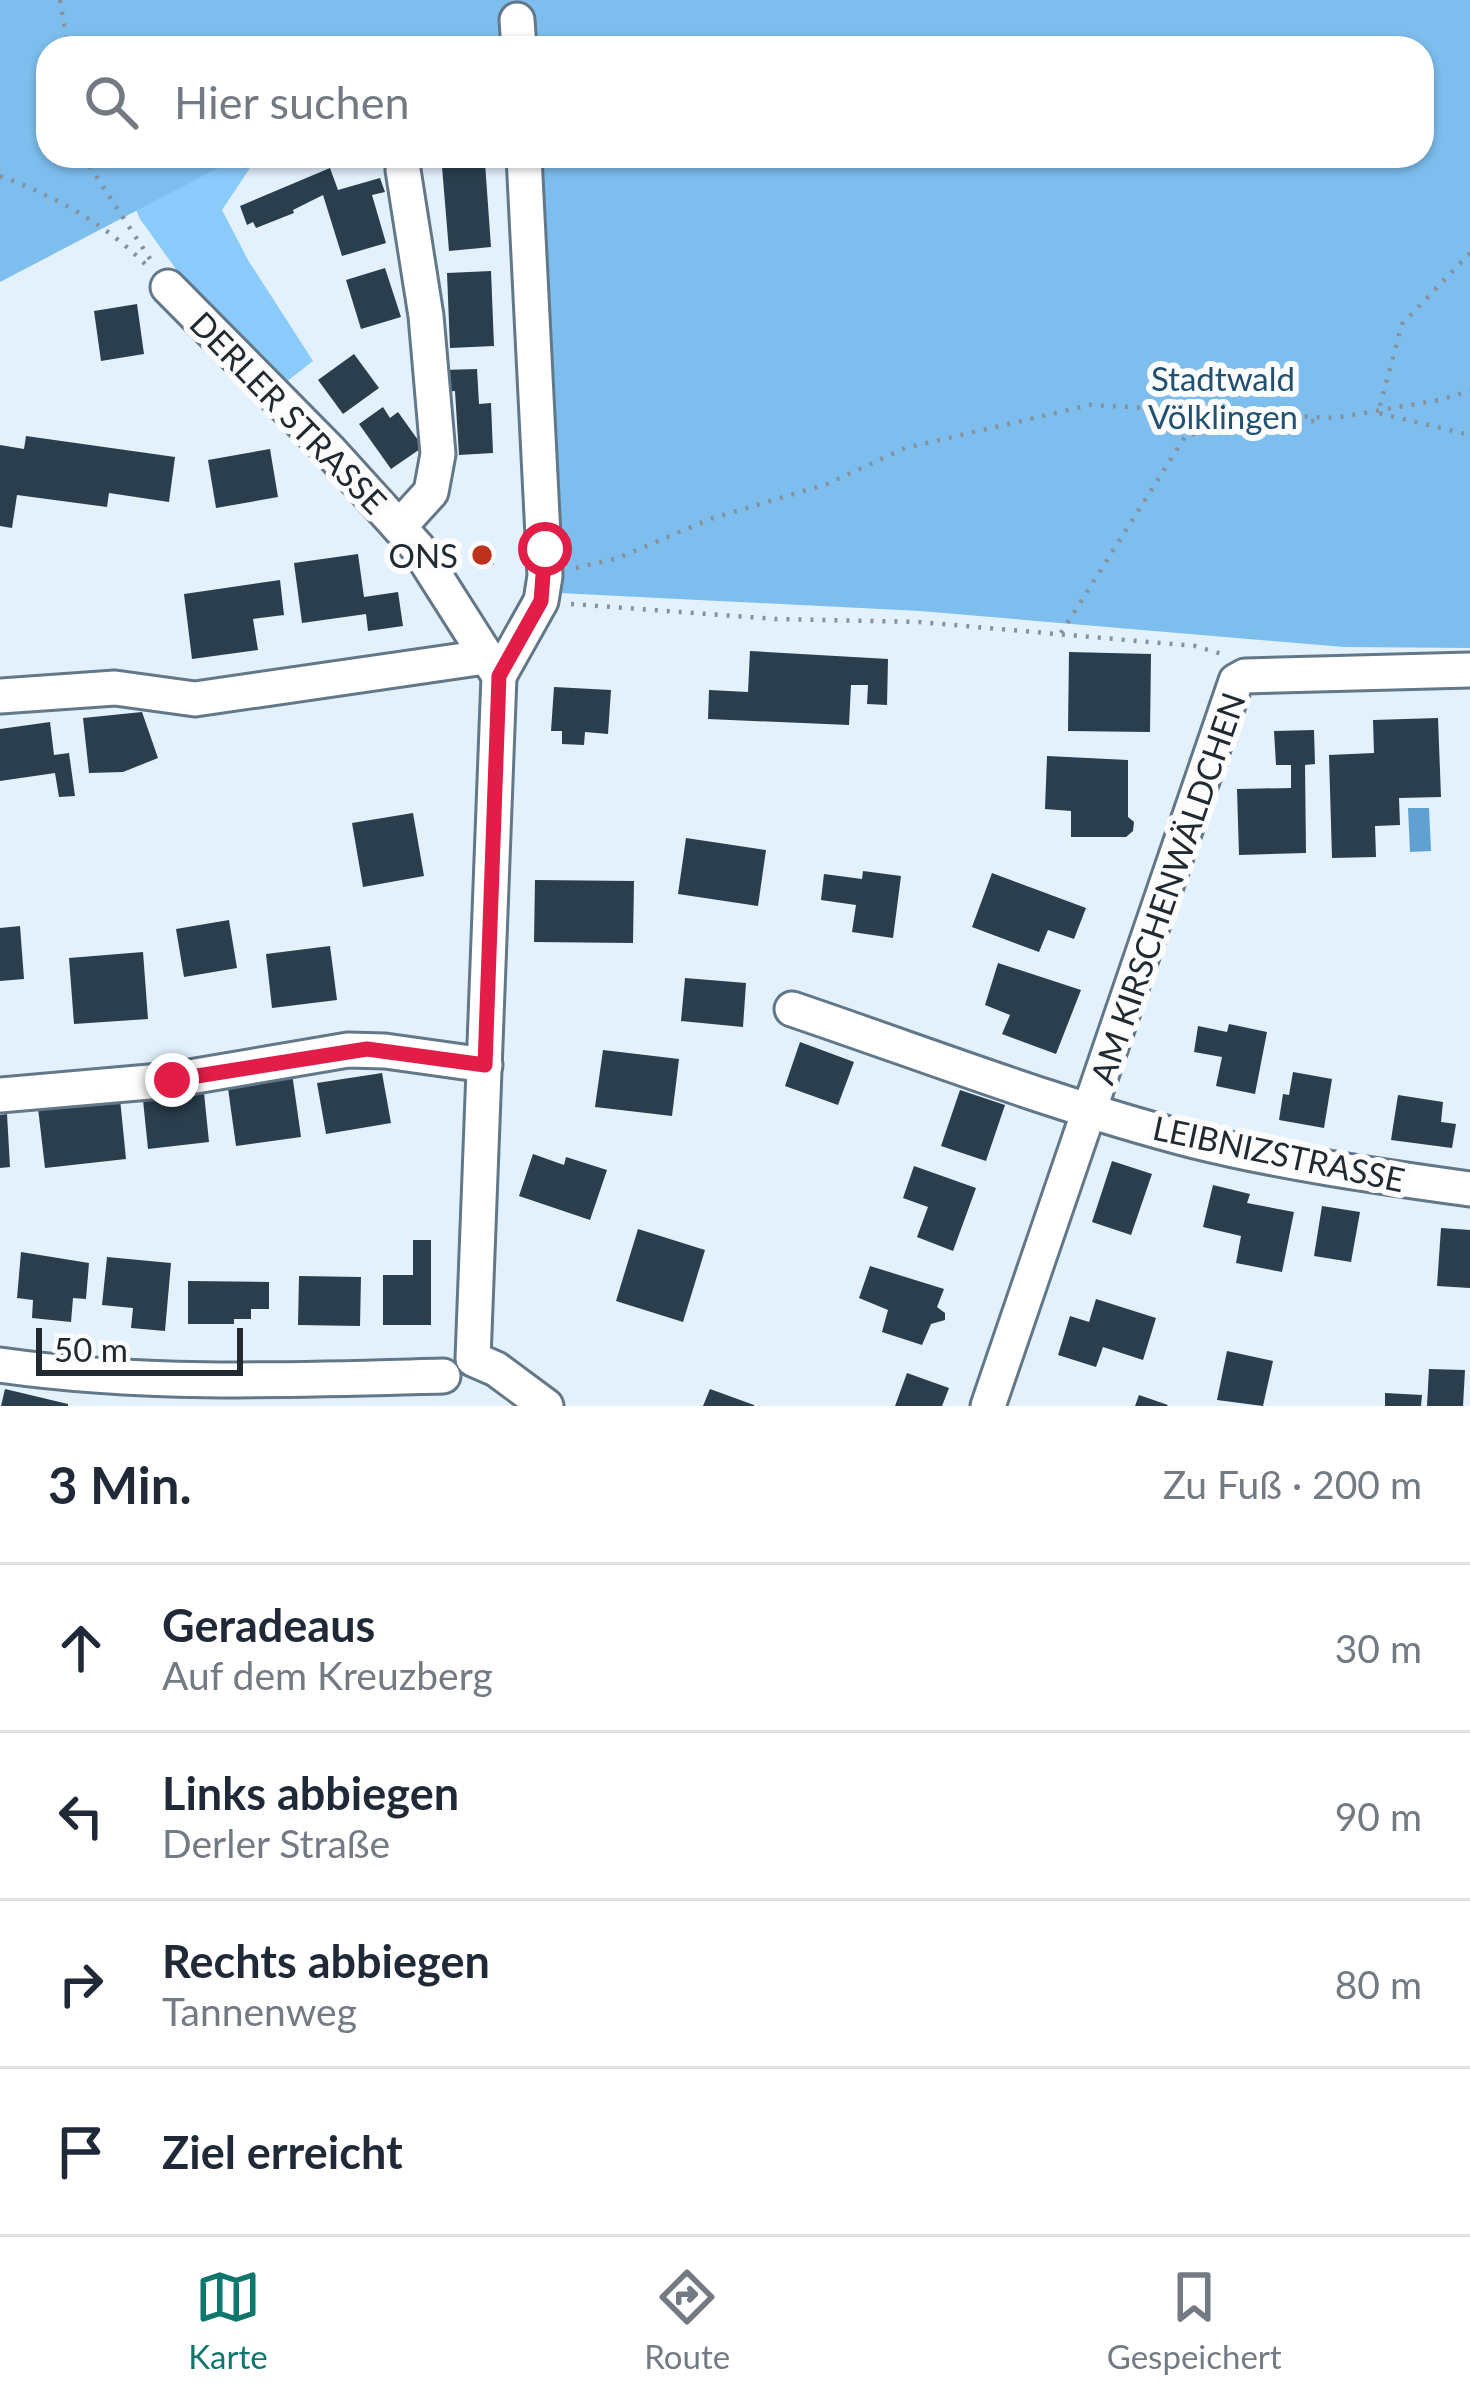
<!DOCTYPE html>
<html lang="de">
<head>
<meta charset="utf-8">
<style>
	:root { --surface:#fff; --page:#f6f6f7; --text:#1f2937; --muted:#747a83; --line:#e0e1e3; --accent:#0f766e }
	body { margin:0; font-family:Lato,sans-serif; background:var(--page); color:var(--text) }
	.scale { position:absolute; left:36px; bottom:30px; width:207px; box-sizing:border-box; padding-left:12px; border:6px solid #212a31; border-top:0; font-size:33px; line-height:42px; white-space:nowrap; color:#212a31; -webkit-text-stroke:9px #fcfcfc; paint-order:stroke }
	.stop { position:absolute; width:36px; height:36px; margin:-27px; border:9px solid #e11d48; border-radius:50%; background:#fff }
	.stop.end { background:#e11d48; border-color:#fff; box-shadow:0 3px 12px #0008 }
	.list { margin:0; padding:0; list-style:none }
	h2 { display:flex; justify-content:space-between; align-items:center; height:156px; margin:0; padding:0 48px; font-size:51px }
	h2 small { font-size:39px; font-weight:400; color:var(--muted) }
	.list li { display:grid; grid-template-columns:78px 1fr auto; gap:36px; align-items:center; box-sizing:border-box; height:168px; padding:0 48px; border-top:3px solid var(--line) }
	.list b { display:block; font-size:45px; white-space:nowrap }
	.list p { margin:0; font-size:39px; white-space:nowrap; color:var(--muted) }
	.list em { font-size:39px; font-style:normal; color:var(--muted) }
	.icon { flex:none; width:66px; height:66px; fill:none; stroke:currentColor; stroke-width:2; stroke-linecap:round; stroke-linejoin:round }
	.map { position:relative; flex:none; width:1470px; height:1406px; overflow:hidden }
	.search { position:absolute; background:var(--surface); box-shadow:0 3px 9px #0004; left:36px; right:36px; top:36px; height:132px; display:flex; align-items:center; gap:30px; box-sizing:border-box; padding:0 42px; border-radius:36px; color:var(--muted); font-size:45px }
	.sheet { height:828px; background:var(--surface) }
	nav { display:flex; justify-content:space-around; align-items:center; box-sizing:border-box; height:168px; border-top:3px solid var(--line); background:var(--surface); font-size:33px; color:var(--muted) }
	nav a { display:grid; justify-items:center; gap:6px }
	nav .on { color:var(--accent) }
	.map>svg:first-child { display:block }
	.green { fill:#8acbfc }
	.forest { fill:#7dbeef }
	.water { fill:#61a1d1 }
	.building { fill:#2a3e4d }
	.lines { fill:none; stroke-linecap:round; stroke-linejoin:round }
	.minor-casing { stroke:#627788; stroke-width:39 }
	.path { stroke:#86919b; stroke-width:4.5; stroke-dasharray:3 9; stroke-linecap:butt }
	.minor { stroke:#fff; stroke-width:33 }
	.route { stroke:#e11d48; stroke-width:15 }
	.poi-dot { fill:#be321c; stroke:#fcfcfc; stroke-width:4.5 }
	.labels { text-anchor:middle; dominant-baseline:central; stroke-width:12; stroke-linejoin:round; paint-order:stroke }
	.park-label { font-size:33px; fill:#215172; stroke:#fcfcfc }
	.street-label { font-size:33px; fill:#212a31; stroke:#fcfcfc }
	.poi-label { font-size:33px; fill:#212a31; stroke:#fcfcfc; text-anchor:end }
</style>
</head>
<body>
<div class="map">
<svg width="1470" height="1406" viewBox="0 0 1470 1406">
	<rect width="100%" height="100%" fill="#e3f1fd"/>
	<polygon class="green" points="113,156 258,156 222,210 248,260 313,361 286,382 178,272 140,219"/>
	<polygon class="forest" points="0,0 1470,0 1470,648 1344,647 920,611 559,593 535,156 1422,156 1422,48 48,48 48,156 241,156 0,282"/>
	<polygon class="water" points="1408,808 1429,808 1431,851 1410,852"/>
	<g class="building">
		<polygon points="485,163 491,247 449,251 442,167"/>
		<polygon points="330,168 338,190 380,178 385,192 372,195 386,243 342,256 323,195 293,210 294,213 256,228 253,222 247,225 240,206"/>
		<polygon points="385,268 401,317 361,329 346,280"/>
		<polygon points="491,271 494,346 450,348 447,273"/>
		<polygon points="137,304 144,354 101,361 94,311"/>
		<polygon points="354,354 379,388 343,414 318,380"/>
		<polygon points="477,369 479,404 491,403 493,453 459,455 455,391 444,392 443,370"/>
		<polygon points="383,407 390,418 398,412 423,447 391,469 359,424"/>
		<polygon points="26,436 175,457 169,502 109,493 107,507 17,495 12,528 0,526 0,445 24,449"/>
		<polygon points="270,449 278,497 216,508 208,460"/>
		<polygon points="484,542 494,564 481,569 471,547"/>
		<polygon points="358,554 364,597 398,592 403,626 368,631 366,614 302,623 294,563"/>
		<polygon points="280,580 284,615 253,619 258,650 192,659 184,594"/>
		<polygon points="750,651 888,659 887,705 867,704 868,685 851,685 849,725 708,719 709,690 748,692"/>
		<polygon points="1069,652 1151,654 1150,732 1068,731"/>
		<polygon points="554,687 611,690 608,734 585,732 584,745 562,744 562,731 551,731"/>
		<polygon points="142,712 158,758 123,772 89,773 83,718"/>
		<polygon points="1438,718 1441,797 1399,798 1400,825 1375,826 1376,857 1332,858 1329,755 1374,753 1373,720"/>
		<polygon points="50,722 54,755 69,753 75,796 59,797 55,773 0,781 0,729"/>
		<polygon points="1314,730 1315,764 1305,765 1306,853 1239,855 1237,789 1291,788 1291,765 1276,765 1274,731"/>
		<polygon points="1047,756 1128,760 1128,817 1134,822 1133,831 1126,837 1071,837 1071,811 1045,809"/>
		<polygon points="413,813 424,876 363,887 352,823"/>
		<polygon points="686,838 766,850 758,906 678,894"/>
		<polygon points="863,871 901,876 893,938 852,932 856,905 821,900 824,874 862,879"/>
		<polygon points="992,873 1086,908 1074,939 1048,930 1039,952 972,927"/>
		<polygon points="535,880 634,881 633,943 534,942"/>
		<polygon points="229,920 237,968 184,977 176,929"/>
		<polygon points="20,926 24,979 0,981 0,928"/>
		<polygon points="330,946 337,1000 272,1008 266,954"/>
		<polygon points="143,952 148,1019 74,1024 69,958"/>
		<polygon points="998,963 1081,990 1056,1054 1002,1034 1010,1015 985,1005"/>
		<polygon points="685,978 746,983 743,1027 681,1021"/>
		<polygon points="1229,1024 1267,1032 1255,1094 1216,1086 1222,1057 1194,1052 1198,1026 1227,1032"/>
		<polygon points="800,1042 854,1062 838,1105 785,1086"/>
		<polygon points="603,1050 679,1059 672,1116 595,1107"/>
		<polygon points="1293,1072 1332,1079 1324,1128 1279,1120 1283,1094 1289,1095"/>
		<polygon points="292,1073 301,1137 236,1146 227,1081"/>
		<polygon points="382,1073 391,1123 326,1134 317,1083"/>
		<polygon points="960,1090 1005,1105 986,1161 941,1146"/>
		<polygon points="204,1093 209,1142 148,1149 143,1100"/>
		<polygon points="1398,1095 1443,1102 1441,1122 1456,1124 1452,1148 1391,1140"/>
		<polygon points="120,1099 126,1159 45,1168 38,1108"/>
		<polygon points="7,1114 10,1167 0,1168 0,1115"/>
		<polygon points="533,1154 564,1165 566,1157 607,1170 590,1220 519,1196"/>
		<polygon points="1112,1161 1152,1174 1131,1235 1092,1222"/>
		<polygon points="914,1166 976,1188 953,1251 917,1237 928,1207 903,1198"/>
		<polygon points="1213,1185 1250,1194 1247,1203 1294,1212 1282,1272 1236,1263 1241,1236 1203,1227"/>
		<polygon points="1322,1206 1360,1212 1351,1262 1314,1256"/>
		<polygon points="1441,1228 1470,1230 1470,1288 1437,1286"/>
		<polygon points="638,1229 705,1250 683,1322 616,1301"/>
		<polygon points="413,1240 431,1240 431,1325 383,1325 383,1275 413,1275"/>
		<polygon points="21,1252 89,1263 86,1299 73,1298 71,1322 32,1318 33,1300 17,1298"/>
		<polygon points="107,1257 171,1263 165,1331 131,1328 133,1308 102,1305"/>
		<polygon points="870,1266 944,1289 937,1307 945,1313 945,1320 931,1324 922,1345 882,1332 888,1310 859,1298"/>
		<polygon points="299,1276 361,1277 360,1326 298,1325"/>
		<polygon points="188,1281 269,1282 269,1309 251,1309 251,1319 234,1319 234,1324 188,1324"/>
		<polygon points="1096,1299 1156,1318 1143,1360 1103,1347 1096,1367 1058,1355 1070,1316 1089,1322"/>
		<polygon points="1227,1351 1273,1361 1263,1406 1217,1400"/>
		<polygon points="1429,1369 1465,1370 1463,1406 1427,1406"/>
		<polygon points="907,1373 949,1388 942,1406 895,1406"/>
		<polygon points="5,1389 68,1404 68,1406 1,1406"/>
		<polygon points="710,1389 754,1405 754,1406 703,1406"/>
		<polygon points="1385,1393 1422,1395 1421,1406 1385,1406"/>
		<polygon points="1139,1395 1168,1405 1167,1406 1135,1406"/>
	</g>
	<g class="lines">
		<defs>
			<g id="minor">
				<polyline points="517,20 519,48"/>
				<polyline points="168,287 330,451 417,547 499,676 473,1359 496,1369 546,1406"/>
				<polyline points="399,527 431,492 438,454 426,316 403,170"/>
				<polyline points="499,676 541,601 545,576 524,156"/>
				<polyline points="0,696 115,688 195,699 485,657"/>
				<path d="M792,1009C925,1054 1056,1105 1191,1140C1283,1163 1377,1176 1470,1189"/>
				<polyline points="0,1095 172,1080 348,1050 385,1051 485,1065"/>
				<path d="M0,1365C148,1386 294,1380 443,1376"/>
				<polyline points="988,1406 1236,681 1245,676 1470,670"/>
			</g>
		</defs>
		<use href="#minor" class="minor-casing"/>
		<g class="path">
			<polyline points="60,0 68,48"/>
			<polyline points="83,156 152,262"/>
			<path d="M0,176C55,196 106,224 147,266"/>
			<polyline points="1470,253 1402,324 1378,413 1470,435"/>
			<polyline points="576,568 618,558 710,519 827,484 905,448 1090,405 1335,418 1439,400 1470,391"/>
			<polyline points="571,604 776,619 919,622 1195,646 1222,654"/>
			<polyline points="1061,633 1186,435 1323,420"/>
		</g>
		<use href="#minor" class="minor"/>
	</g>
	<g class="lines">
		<polyline class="route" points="172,1080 367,1049 485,1065 499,676 541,601 545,549"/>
	</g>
	<circle class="poi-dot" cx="482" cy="555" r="12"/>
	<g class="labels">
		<g class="park-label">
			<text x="1223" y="378">Stadtwald<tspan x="1223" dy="38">Völklingen</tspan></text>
		</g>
		<g class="street-label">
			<text transform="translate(289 412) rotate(46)">DERLER STRASSE</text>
			<text transform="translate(1167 888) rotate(-71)">AM KIRSCHENWÄLDCHEN</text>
			<text transform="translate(1279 1153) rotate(12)">LEIBNIZSTRASSE</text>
		</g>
		<g class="poi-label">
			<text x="458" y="555">ONS</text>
		</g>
	</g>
</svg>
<div class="scale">50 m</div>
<div class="stop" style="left:545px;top:549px"></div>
<div class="stop end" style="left:172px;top:1080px"></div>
<div class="search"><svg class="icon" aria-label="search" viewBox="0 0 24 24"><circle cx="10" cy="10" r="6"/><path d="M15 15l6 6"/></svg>Hier suchen</div>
</div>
<section class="sheet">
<h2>3 Min.<small>Zu Fuß · 200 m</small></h2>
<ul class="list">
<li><svg class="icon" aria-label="ahead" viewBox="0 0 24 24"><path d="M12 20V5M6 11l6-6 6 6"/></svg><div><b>Geradeaus</b><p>Auf dem Kreuzberg</p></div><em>30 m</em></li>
<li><svg class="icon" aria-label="left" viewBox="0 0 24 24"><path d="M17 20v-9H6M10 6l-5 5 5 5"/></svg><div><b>Links abbiegen</b><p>Derler Straße</p></div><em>90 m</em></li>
<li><svg class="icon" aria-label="right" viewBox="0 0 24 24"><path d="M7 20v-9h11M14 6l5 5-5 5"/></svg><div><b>Rechts abbiegen</b><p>Tannenweg</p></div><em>80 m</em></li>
<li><svg class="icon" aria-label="arrive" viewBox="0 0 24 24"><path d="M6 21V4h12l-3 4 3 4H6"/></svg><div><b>Ziel erreicht</b></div></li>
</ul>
</section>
<nav>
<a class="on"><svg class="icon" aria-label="map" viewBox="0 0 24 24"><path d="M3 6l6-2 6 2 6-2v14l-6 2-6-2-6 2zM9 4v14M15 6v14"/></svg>Karte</a>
<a><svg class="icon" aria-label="directions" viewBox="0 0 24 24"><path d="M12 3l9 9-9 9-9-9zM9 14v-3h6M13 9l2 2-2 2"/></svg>Route</a>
<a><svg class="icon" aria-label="saved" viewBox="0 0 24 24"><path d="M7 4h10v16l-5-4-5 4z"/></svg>Gespeichert</a>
</nav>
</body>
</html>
